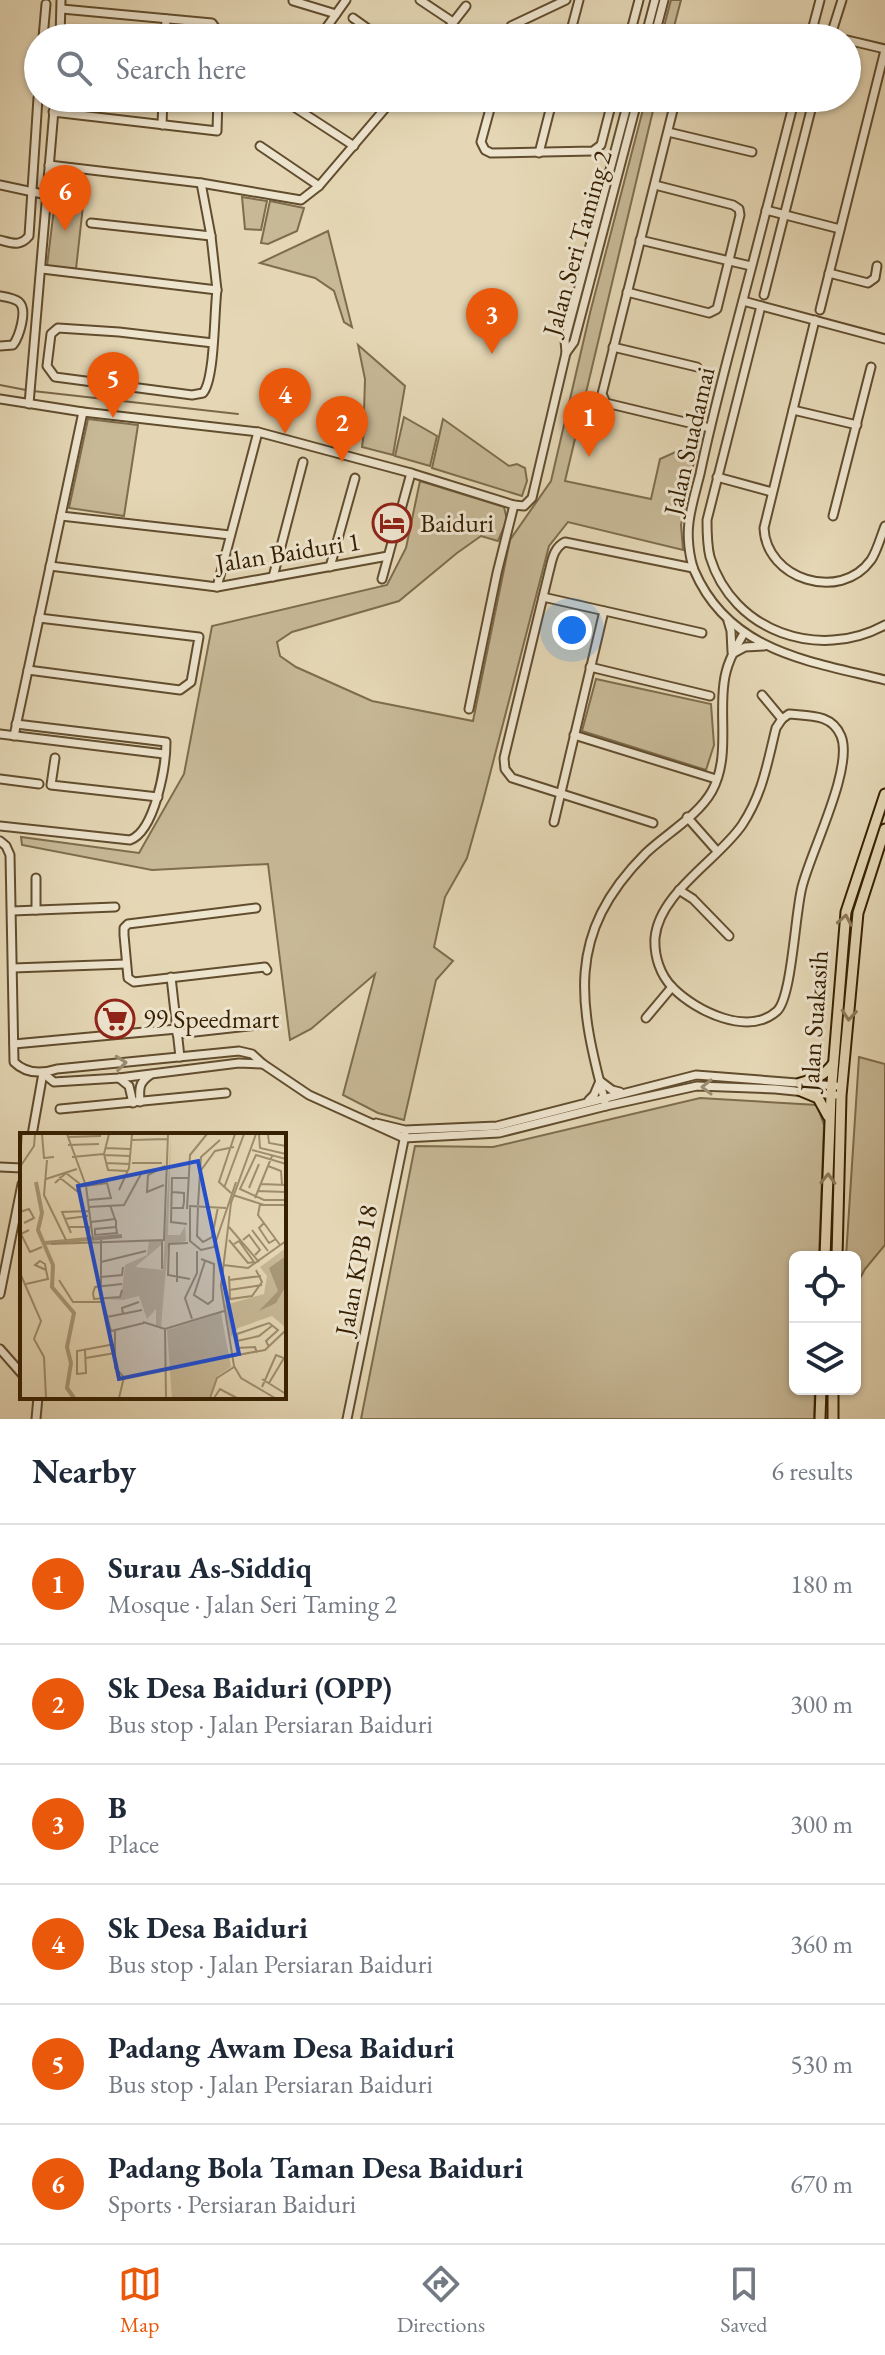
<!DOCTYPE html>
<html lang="en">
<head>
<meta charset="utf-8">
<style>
	:root { --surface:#fff; --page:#f2f2f3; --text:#1f2937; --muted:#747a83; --line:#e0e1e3; --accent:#ea580c }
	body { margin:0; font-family:"EB Garamond",serif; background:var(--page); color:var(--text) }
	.controls { position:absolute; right:24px; bottom:24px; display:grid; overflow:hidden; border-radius:12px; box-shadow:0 2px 6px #0004 }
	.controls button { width:72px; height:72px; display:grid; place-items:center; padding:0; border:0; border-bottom:2px solid var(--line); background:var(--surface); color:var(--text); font:40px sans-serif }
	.you { position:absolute; left:572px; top:630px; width:28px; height:28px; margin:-20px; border:6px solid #fff; border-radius:50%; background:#1a73e8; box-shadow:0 0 0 12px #1a73e833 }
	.badge { display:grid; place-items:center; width:52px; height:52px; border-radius:50%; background:var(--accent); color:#fff; font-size:26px; font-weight:700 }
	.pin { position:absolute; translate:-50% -66px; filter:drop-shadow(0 2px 4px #0008) }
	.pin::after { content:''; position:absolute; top:42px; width:28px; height:24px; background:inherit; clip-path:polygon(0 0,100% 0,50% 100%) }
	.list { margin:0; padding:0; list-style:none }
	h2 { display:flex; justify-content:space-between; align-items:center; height:104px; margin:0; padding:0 32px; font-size:34px }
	h2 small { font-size:26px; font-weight:400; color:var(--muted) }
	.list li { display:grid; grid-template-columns:52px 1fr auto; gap:24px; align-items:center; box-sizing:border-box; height:120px; padding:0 32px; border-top:2px solid var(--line) }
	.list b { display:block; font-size:30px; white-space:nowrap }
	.list p { margin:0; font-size:26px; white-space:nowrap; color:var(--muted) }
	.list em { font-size:26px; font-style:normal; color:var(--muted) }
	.icon { flex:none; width:44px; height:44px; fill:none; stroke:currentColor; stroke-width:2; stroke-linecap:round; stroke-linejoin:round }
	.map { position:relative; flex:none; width:885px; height:1419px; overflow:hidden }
	.search { position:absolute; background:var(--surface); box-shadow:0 2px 6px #0004; left:24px; right:24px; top:24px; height:88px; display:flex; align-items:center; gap:20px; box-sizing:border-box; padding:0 28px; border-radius:44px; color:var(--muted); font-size:30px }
	.sheet { height:824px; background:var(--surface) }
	nav { display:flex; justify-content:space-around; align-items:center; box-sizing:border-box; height:112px; border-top:2px solid var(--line); background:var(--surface); font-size:22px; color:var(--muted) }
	nav a { display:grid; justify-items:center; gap:4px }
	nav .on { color:var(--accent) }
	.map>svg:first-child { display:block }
	.green { fill:#c7b896; stroke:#7e6c4c; stroke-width:2 }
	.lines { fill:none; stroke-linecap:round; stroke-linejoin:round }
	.stream { stroke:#7b6848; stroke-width:2 }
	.minor-casing { stroke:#614d2e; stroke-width:11 }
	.major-casing { stroke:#351f01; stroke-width:13 }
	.minor { stroke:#eee5cf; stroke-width:7 }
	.major { stroke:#e5d7b5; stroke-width:9 }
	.oneway { stroke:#8d7b5b }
	.oneway2 { stroke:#9b8c72 }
	.labels { text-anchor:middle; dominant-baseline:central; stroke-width:6; stroke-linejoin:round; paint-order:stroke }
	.street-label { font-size:26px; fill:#351f01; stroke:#eee5cf }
	.poi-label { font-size:26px; fill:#351f01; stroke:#eee5cf; text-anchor:start }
	.inset-river { fill:none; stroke:#a99878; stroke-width:4 }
	.inset-road { fill:none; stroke:#9f8d6d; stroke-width:2 }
	.view { fill:#1d4ed8; fill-opacity:0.15; stroke:#1d4ed8; stroke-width:4 }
	.inset-edge { fill:none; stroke:#351f01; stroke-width:4 }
</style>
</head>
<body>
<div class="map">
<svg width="885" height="1419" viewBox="0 0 885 1419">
	<rect width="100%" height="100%" fill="#e5d7b5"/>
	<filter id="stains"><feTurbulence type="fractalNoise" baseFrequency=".0025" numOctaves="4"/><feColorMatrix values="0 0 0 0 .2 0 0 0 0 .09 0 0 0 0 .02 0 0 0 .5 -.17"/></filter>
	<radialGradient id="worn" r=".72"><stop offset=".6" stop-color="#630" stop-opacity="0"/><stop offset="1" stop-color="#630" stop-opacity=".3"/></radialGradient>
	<g class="green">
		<polygon points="671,0 681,0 671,38 661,38"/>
		<polygon points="646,98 656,98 565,481 651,499 660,459 698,442 681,525 683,550 568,522 549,546 483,801 467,858 445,897 434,947 453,961 436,980 404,1120 378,1113 343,1095 375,974 311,1029 290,1040 268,864 152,870 22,845 21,837 139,853 184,774 212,626 387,585 406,548 420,481 504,507 507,520 498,541 481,536 457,553 399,601 292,632 277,642 280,656 296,667 372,701 473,721 510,540 551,481 590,313"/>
		<polygon points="58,176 86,179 76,269 47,266"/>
		<polygon points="242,197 267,201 261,230 245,229"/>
		<polygon points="270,201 304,208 297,231 268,244 261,243"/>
		<polygon points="328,231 352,327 344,322 334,291 315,278 260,263"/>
		<polygon points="358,345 405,386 393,455 362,447 364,431 348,428 348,413 364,412 365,379"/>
		<polygon points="404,417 437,436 430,466 395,456"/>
		<polygon points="88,419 138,425 124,516 69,508"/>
		<polygon points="443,419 509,466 517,464 525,468 527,481 522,496 432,468"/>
		<polygon points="596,679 711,704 714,745 706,770 582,731"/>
		<polygon points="859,1057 885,1064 885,1245 865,1269 855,1288 855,1257 846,1257"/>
		<polygon points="700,1098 817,1105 824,1125 819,1257 795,1257 795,1389 815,1389 814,1419 361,1419 415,1146 493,1147"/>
	</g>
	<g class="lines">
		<g class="stream">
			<polyline points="0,385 26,390"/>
			<polyline points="33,391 238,414"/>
		</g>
		<defs>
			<g id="minor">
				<polyline points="420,0 453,22"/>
				<polyline points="293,1 336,14"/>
				<polyline points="62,9 212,23 219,33 219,38"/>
				<polyline points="353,18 381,38"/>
				<polyline points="811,31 840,38"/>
				<polyline points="43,38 46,4"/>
				<polyline points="60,38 61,0"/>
				<polyline points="165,38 166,19"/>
				<polyline points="319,38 346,0"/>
				<polyline points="441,38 466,6"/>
				<polyline points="508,38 511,26 566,0"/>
				<polyline points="569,38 579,0"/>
				<polyline points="629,38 639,0"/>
				<polyline points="645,38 655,0"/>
				<polyline points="654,38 664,0"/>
				<polyline points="810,38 820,0"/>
				<polyline points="830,38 842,0"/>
				<polyline points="847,40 885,49"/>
				<polyline points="378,98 389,105"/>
				<polyline points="493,98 481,142 485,150 491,153 593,151 601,145 613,98"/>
				<polyline points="676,98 602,394 606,403 710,428"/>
				<polyline points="766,98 793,104"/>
				<path d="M795,98C773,184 751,271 728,357C718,396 708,435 700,474C696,490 691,506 689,522C687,536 689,556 694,570C729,652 809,661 885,680"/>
				<polyline points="288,103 354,146"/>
				<polyline points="53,112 217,131 218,98"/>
				<polyline points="162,125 163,98"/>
				<polyline points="668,132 752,152"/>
				<polyline points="260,146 319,186"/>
				<polyline points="539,153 553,98"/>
				<polyline points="49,165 201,183 301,200 319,186 394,98"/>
				<path d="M201,183L211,236L217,290C214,312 215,379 203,393L192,395L55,377L47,366L51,334L58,328L119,332L213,343"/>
				<polyline points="0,185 47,195"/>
				<polyline points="766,210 840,229"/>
				<polyline points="91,223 211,236"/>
				<path d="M0,240C12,243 20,247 29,236L38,98"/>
				<polyline points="640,240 751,266"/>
				<polyline points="42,269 217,290"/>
				<polyline points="829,273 868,283 875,278 877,266"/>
				<polyline points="627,292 709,313 717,309 740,215 739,209 733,205 655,185"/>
				<polyline points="764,295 814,98"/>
				<path d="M0,296C6,297 14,298 19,302C28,310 19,337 13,345L0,346"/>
				<polyline points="743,301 885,339"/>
				<path d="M761,306L707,520C707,533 707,545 710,557C733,632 819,661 885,625"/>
				<polyline points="820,310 885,50"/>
				<path d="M815,320L764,528C766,579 840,603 871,560C877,551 881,536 885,526"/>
				<polyline points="613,347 697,367"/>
				<polyline points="566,353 574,342 638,98"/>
				<polyline points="0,399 83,412 258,432 411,473 514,505 524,506 532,498 566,353 565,340 629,98"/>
				<polyline points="29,404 55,98"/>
				<polyline points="793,410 857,425"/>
				<polyline points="717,477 772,492"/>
				<polyline points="61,516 230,535"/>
				<polyline points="833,516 871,367"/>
				<polyline points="50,566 217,587 388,556"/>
				<polyline points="330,567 355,478"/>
				<polyline points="273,577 303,462"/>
				<polyline points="382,579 411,473"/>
				<polyline points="217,587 258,432"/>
				<polyline points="543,597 702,633"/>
				<polyline points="728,621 731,631 732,652"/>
				<polyline points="734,653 745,647 764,646"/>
				<polyline points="590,667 710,696"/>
				<polyline points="28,670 180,690 191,682 199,637 39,618"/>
				<polyline points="762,695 782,719"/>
				<polyline points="469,709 497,573 514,505"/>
				<path d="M789,714C810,716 832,714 841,736C854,768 810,853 802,887C795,913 792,997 777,1011C748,1037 696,1011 673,988C660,975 654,956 655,938C659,893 718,860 742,825C763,793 767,764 776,728L782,719Z"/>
				<polyline points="0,734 164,754"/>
				<polyline points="574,735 716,779"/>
				<polyline points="14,736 83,412"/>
				<polyline points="55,758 51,785 158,797"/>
				<polyline points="0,779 39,784"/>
				<polyline points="687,817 717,851"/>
				<polyline points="554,822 604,611"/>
				<path d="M653,823L512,778L505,769L504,758L549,572C552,561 553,548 565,542L693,568"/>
				<path d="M0,826L130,840C155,831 166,766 166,742L16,724"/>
				<path d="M0,841L6,846L10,855L14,1062C26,1074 41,1074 57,1069L239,1051L252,1054L263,1064L309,1095L404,1138L499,1133L606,1106L697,1086L775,1089L835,1095"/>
				<polyline points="36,878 36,910"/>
				<polyline points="679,890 693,899 729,936"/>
				<polyline points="256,908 128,924 124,928 124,935 128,978 134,982 265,967 267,970"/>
				<polyline points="12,911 115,907"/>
				<polyline points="13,968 126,964"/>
				<polyline points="171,977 180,1057"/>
				<polyline points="646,1018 672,987"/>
				<polyline points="177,1034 268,1024"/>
				<polyline points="14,1044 177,1029"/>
				<polyline points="43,1073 54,1082 119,1078 239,1063 263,1064"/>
				<polyline points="119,1078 129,1086 133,1103"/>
				<polyline points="589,1100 594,1095 600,1081 612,1090 620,1092"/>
				<path d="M140,1102C139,1089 139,1082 150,1075"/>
				<path d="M606,1106C579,1004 564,935 646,853C667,833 698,816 712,791C730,758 719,718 724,683C726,664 735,649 744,633"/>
				<polyline points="60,1109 226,1093"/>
				<polyline points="376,1123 405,1130 497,1126 696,1075 836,1086"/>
				<polyline points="32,1135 43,1073"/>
				<polyline points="0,1167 22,1168"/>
				<polyline points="0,1294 22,1184"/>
				<polyline points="0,1349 22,1374"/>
				<polyline points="36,1419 38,1397"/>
				<polyline points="347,1419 405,1135"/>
			</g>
			<g id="major">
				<path d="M800,1083C815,1079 824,1076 833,1064"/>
				<polyline points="801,1091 818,1098 828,1116"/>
				<polyline points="825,1257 831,1095 846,912 885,794"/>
				<polyline points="837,1257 841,1096 858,913 885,829"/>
				<polyline points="820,1419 821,1389"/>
				<polyline points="833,1419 833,1389"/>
			</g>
		</defs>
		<use href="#minor" class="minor-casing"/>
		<use href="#major" class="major-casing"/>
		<use href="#minor" class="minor"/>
		<use href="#major" class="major"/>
	</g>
	<defs><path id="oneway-chevron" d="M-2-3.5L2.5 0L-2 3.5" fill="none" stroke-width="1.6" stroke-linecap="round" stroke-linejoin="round" transform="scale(2)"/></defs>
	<g class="oneway">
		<use href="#oneway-chevron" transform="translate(845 920) rotate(-80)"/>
		<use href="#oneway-chevron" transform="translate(849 1015) rotate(95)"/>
		<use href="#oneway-chevron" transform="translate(828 1179) rotate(-88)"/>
	</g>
	<g class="oneway2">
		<use href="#oneway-chevron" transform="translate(121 1063) rotate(-6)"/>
		<use href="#oneway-chevron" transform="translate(707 1087) rotate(-180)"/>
	</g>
	<defs>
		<symbol id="hotel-ring" viewBox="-11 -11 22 22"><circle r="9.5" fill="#eee5cf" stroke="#8f2418" stroke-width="1.5"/><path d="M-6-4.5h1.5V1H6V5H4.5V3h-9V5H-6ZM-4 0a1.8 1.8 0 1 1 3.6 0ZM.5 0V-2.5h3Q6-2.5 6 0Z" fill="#8f2418"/></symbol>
		<symbol id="supermarket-ring" viewBox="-11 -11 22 22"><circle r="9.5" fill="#eee5cf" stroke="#8f2418" stroke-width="1.5"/><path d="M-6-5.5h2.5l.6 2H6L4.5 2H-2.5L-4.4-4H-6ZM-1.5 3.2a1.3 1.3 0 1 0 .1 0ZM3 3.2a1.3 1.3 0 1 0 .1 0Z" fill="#8f2418"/></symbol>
	</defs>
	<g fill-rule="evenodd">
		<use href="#hotel-ring" x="370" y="501" width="44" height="44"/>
		<use href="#supermarket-ring" x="93" y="997" width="44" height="44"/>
	</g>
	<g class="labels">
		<g class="street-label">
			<text transform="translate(577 243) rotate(-74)">Jalan Seri Taming 2</text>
			<text transform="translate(689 441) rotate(-77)">Jalan Suadamai</text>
			<text transform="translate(288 552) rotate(-9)">Jalan Baiduri 1</text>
			<text transform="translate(814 1021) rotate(-86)">Jalan Suakasih</text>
			<text transform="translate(356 1270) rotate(-79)">Jalan KPB 18</text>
		</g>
		<g class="poi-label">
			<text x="420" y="523">Baiduri</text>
			<text x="143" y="1019">99 Speedmart</text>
		</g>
	</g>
	<g transform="translate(20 1133)">
		<rect width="266" height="266" fill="#e5d7b5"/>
		<path d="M151,1L148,102H160L165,93L166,108L148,112L141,194L136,192V176L127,186L119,163L103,167L85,166L101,165L105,132L127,122L129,107L141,108V112L115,134L143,137ZM266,115V195L252,183L218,195L211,204L205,172L244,161L247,143L240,134ZM201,180L211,234L197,243L189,265H152L147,197Z" fill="#c7b896"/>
		<path d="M266,123V153L256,170L239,178L258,158L249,135Z" fill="#a99878"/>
		<path class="inset-river" d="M16,49L22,80L18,97L33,132L32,154L54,180L47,214L51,230L47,255L54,265M25,110L102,103"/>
		<path class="inset-road" d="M22,1L24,25L34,24M47,1L66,53L73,107M89,1L84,21L88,37L107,38M236,1L211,70L201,153L214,233L221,245L255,265M239,1L240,15L266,21M248,1L249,10L266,13M47,4L81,3M112,7L147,6M48,12L79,11M85,15L110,16M232,17L266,26M84,22L110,23M52,24L84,21M0,26L2,1M27,27L24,62L46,107M86,30L110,31M112,30H142M266,31L236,22L220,56L244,67H266M248,33L261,38L262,52M0,34L14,13L15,1M179,40L195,18L214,14M39,44L58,59M26,46L57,36M35,50L46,40L60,51M241,51L266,52M144,52L127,59L128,42L145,33M66,53L87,50L91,65L68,67M204,55L224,1M229,55L239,31M99,57L109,35L112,1M237,58L266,59M211,60L199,49L215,1M213,62L244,72H266M235,65L252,23M240,71L238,82L260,112M90,72L95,86L96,88V94L97,100L75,102V96L96,94M178,72L181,24L200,7M169,73L206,75M170,73V108L181,117L194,114L216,49M178,73L177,103L183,109L192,104L198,74M69,74L104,72L121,41M151,75H163L164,68V60L152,59M167,76L170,22L187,1M0,79L9,76L14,85L4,90M44,86L68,83M71,89L95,86M244,90L239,95L249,110L256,106M167,91L151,89L152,45H168M48,94H69V100M209,94L239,129M9,97L1,101L10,119L22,114M232,97L248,118M51,100L42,79L69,78M209,107L228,130L234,129L219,108L214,111M223,107L229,102L240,117L235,122M168,110L149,111L148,142L170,146M31,111L144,107L148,1M181,126L194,131L193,167L188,171L174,162L185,128M20,128L25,131L26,137L15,132ZM81,129L126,118M203,132L228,135L266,108M142,136V107M0,140L21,188L14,206L24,224L26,265M209,143L210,166L232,163L242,149L236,137M81,144L102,142L103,134M39,147L53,169H83L91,198L124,190M209,147L241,143M157,149V119M6,151L28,146L26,137M81,153V107M209,157L242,152M73,160L74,166L100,164L102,157M73,160L75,154L102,151M103,181L102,175L119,169M87,184L122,177M172,186L165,165L177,140V118M123,189L145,196L204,178M145,196L146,265M95,198V235L104,244L99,265M217,208L239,203L253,192M65,217L66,240L57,241V218L95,211M237,220L235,214L218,215L217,201L249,190L258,197L246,208L249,214M212,223L245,217L266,197M66,225L95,220M242,246L266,261M249,250L264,225M242,254L256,222L266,226M190,265L197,245L214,234M194,265L200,256L217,265"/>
		<path class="view" d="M178,28L219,221L99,246L58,53Z"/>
		<rect width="266" height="266" class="inset-edge"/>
	</g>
	<rect width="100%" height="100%" filter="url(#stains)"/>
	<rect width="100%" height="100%" fill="url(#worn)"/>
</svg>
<div class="controls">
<button><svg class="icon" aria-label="locate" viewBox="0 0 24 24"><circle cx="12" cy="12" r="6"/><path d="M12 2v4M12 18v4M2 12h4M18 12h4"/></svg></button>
<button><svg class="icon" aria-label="layers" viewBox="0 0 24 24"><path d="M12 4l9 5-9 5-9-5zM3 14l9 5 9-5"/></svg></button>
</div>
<div class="you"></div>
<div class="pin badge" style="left:589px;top:457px">1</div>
<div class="pin badge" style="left:342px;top:462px">2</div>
<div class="pin badge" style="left:492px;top:354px">3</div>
<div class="pin badge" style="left:285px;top:434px">4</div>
<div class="pin badge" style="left:113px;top:418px">5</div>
<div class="pin badge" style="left:65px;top:231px">6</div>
<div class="search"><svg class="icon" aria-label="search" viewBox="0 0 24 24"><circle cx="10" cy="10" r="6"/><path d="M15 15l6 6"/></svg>Search here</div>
</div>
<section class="sheet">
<h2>Nearby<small>6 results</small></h2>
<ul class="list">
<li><span class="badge">1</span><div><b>Surau As-Siddiq</b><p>Mosque · Jalan Seri Taming 2</p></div><em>180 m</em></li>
<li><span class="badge">2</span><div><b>Sk Desa Baiduri (OPP)</b><p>Bus stop · Jalan Persiaran Baiduri</p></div><em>300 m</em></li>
<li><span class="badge">3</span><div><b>B</b><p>Place</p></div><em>300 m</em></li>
<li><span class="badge">4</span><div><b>Sk Desa Baiduri</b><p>Bus stop · Jalan Persiaran Baiduri</p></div><em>360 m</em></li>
<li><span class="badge">5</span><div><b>Padang Awam Desa Baiduri</b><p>Bus stop · Jalan Persiaran Baiduri</p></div><em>530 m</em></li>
<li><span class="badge">6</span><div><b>Padang Bola Taman Desa Baiduri</b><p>Sports · Persiaran Baiduri</p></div><em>670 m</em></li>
</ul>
</section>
<nav>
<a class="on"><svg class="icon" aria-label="map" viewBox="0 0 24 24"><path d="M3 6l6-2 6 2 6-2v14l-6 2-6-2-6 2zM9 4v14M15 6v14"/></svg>Map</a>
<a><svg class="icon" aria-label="directions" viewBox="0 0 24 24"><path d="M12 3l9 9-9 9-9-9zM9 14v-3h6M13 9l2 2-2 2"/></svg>Directions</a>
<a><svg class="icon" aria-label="saved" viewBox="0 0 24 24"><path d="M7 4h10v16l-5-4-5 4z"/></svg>Saved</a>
</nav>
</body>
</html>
